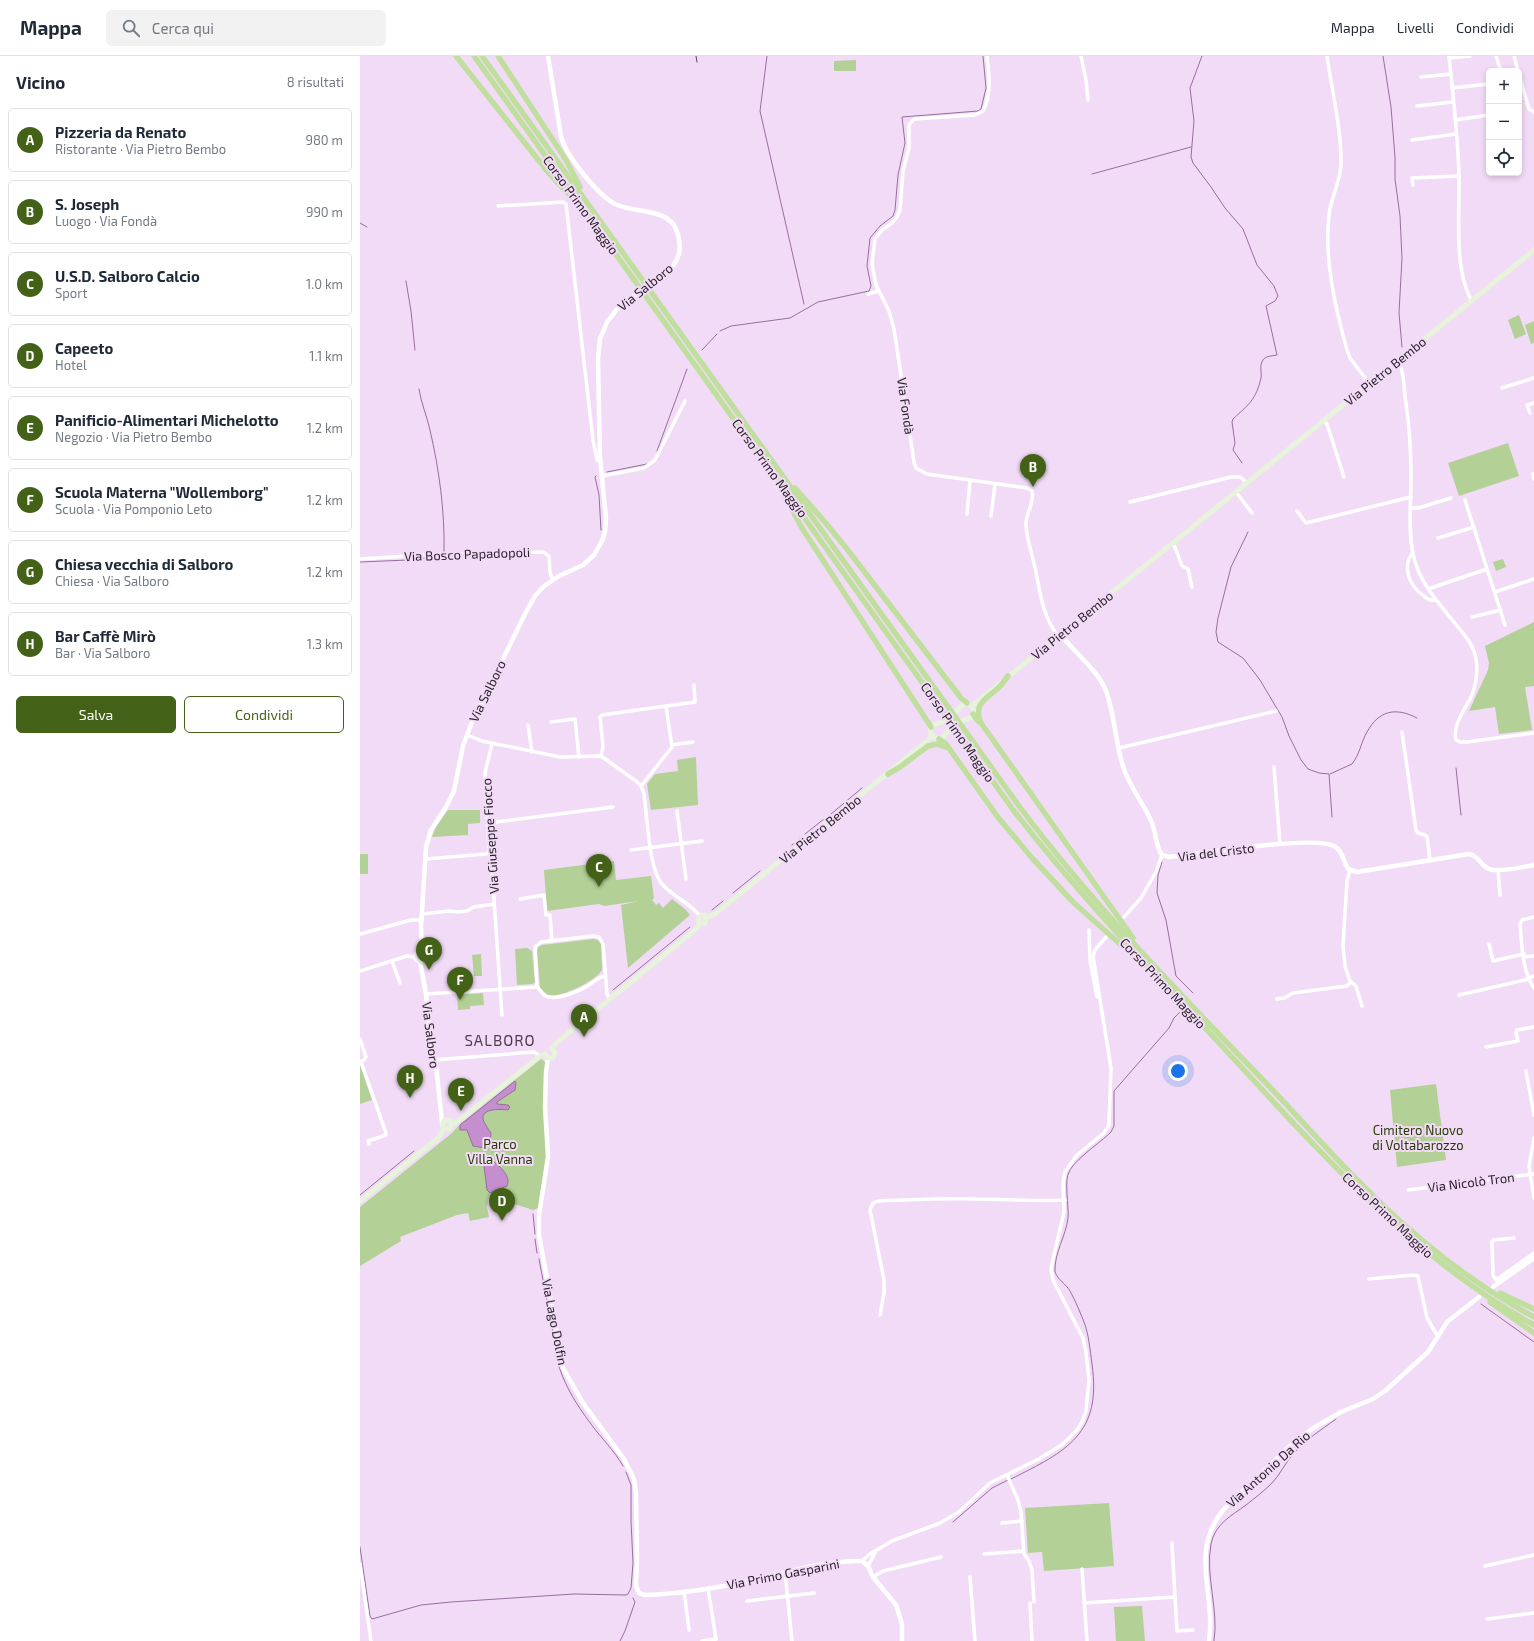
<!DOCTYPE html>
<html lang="it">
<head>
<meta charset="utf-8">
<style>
	:root { --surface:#fff; --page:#f2f2f3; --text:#1f2937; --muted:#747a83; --line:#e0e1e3; --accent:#436217 }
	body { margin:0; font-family:"Exo 2",sans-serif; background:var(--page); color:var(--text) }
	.controls { position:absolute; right:12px; top:12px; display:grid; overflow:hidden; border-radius:6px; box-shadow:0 2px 6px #0003 }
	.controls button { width:36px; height:36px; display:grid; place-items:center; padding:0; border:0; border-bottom:1px solid var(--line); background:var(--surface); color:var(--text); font:20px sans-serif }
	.you { position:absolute; left:818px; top:1015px; width:14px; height:14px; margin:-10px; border:3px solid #fff; border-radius:50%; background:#1a73e8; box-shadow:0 0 0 6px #1a73e833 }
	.badge { display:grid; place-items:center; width:26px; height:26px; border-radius:50%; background:var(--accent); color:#fff; font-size:13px; font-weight:700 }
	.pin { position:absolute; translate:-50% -33px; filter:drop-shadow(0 1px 2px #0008) }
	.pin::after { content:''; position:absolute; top:21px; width:14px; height:12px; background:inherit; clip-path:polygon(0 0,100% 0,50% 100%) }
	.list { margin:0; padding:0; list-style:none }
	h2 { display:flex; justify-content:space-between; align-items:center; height:52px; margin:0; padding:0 16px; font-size:17px }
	h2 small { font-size:13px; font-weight:400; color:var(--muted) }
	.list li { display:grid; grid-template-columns:26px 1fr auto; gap:12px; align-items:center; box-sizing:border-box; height:64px; margin:0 8px 8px; padding:0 8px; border:1px solid var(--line); border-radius:6px }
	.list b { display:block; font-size:15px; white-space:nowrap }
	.list p { margin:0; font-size:13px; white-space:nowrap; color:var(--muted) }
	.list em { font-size:13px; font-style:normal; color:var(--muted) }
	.actions { display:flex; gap:8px; padding:12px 16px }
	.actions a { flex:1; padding:9px 0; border:1px solid var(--accent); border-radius:6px; text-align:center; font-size:14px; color:var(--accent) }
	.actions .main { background:var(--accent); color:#fff }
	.icon { flex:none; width:22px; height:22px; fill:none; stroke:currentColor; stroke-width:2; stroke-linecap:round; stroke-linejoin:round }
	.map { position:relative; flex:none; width:1174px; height:1585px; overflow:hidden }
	header { display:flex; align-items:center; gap:24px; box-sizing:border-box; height:56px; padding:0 20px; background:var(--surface); border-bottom:1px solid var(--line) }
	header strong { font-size:19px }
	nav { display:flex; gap:22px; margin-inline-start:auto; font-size:14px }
	.search { width:280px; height:36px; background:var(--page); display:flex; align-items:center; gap:10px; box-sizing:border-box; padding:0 14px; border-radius:6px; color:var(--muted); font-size:15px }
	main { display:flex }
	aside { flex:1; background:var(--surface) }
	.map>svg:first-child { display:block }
	.green { fill:#b3d096 }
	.water { fill:#c58fcf; stroke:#976f9e }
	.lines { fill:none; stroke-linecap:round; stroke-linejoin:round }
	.stream { stroke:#976f9e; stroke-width:1 }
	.minor { stroke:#fff; stroke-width:3.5 }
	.tertiary { stroke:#fff; stroke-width:4.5 }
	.secondary { stroke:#e7f3db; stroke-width:5 }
	.trunk { stroke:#c0df9f; stroke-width:5.5 }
	.tram { stroke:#584c5a; stroke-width:1 }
	.labels { text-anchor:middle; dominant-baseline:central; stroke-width:4; stroke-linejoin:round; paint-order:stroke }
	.street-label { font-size:13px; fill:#2c232d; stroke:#f2dbf6 }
	.park-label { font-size:13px; fill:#263c05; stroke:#f2dbf6 }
	.quarter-label { font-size:15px; letter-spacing:1px; fill:#503d53; stroke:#f2dbf6 }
</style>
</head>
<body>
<header>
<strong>Mappa</strong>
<div class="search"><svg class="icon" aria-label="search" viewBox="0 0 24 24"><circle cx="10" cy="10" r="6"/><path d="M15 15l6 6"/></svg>Cerca qui</div>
<nav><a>Mappa</a><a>Livelli</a><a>Condividi</a></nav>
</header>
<main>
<aside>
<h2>Vicino<small>8 risultati</small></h2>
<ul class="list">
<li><span class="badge">A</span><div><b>Pizzeria da Renato</b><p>Ristorante · Via Pietro Bembo</p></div><em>980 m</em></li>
<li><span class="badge">B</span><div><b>S. Joseph</b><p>Luogo · Via Fondà</p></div><em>990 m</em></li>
<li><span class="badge">C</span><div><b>U.S.D. Salboro Calcio</b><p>Sport</p></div><em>1.0 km</em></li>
<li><span class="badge">D</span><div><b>Capeeto</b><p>Hotel</p></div><em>1.1 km</em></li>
<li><span class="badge">E</span><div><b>Panificio-Alimentari Michelotto</b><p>Negozio · Via Pietro Bembo</p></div><em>1.2 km</em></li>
<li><span class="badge">F</span><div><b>Scuola Materna &quot;Wollemborg&quot;</b><p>Scuola · Via Pomponio Leto</p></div><em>1.2 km</em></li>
<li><span class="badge">G</span><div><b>Chiesa vecchia di Salboro</b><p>Chiesa · Via Salboro</p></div><em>1.2 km</em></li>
<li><span class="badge">H</span><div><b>Bar Caffè Mirò</b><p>Bar · Via Salboro</p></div><em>1.3 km</em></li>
</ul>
<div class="actions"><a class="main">Salva</a><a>Condividi</a></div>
</aside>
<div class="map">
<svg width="1174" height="1585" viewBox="0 0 1174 1585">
	<rect width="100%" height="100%" fill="#f2dbf6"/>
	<g class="green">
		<polygon points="496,4 496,15 474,15 474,5"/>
		<polygon points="1159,259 1166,278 1155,283 1148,264"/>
		<polygon points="1174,265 1174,287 1171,288 1165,269"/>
		<polygon points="1148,387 1159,420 1099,440 1088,407"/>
		<polygon points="1143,503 1146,511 1136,515 1133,506"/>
		<polygon points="1174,566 1174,630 1165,631 1172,674 1139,678 1135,651 1109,655 1128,614 1129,607 1125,590"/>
		<polygon points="336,701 338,749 291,754 287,728 295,718 318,715 317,704"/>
		<polygon points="88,754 120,754 120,767 108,768 108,779 72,781 76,771"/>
		<rect x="0" y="798" width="8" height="20"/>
		<polygon points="254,805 256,824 291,820 294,842 292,844 296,849 299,847 303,852 312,843 326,854 330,859 268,912 261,849 279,845 244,850 239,848 187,855 184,814"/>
		<path d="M233,883L238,884L241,888L242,914C237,924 201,942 190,939C185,938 183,935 180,931L177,896L178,891L182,889Z"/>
		<polygon points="167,892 172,895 175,926 173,928 157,929 155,893"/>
		<polygon points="121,898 122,920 114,920 112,899"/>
		<polygon points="123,937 124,949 110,950 110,953 98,954 97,939"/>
		<polygon points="181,1003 185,1006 187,1095 178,1152 173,1154 129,1140 127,1151 129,1161 110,1165 108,1157 97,1159 40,1181 41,1185 0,1210 0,1151 92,1077 100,1068"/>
		<polygon points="0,1009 12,1044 0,1048"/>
		<polygon points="1076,1028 1086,1104 1037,1111 1030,1034"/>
		<polygon points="749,1447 754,1510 684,1515 682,1496 668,1497 665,1452"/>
		<polygon points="782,1550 785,1585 756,1585 754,1551"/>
	</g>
	<g class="water">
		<path d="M155,1025L156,1027L155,1034L137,1046V1048L148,1049L150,1051L148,1054C140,1053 118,1052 124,1066C126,1070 129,1074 131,1077L130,1089L125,1092L113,1090L107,1074H100V1069Z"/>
		<path d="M130,1104C138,1107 152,1121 147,1130L130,1137L127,1134L124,1110L126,1106Z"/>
	</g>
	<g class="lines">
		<g class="stream">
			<polyline points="407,0 400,55 444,248"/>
			<path d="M842,0L830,32L834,65L831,101L833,107L851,131L865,152L883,173L897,209L914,230L918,240L915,245L906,250L917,299C912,300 905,300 903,304C899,309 902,317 901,322C896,344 888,349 873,363L872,366L875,387L873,394L882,407"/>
			<polyline points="1023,0 1031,51 1035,101 1035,123 1040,160 1042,202 1039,257 1042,291"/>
			<polyline points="732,118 831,91"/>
			<polyline points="0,167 7,171"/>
			<polyline points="46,225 51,255 55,294"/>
			<polyline points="360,275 371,270 430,262 458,246 509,235 511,230 507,210 510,182 520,170 533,160 535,154 538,119 545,87 542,61 618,55 621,53 626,32 623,0"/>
			<polyline points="342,294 357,278"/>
			<path d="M59,333C61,347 67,360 70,374C79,413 85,455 84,496"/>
			<polyline points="297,395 327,313"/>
			<polyline points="247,416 287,408"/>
			<polyline points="236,420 235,421 239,439 241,474"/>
			<polyline points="888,476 871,511 858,562 856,576 858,586 883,602 900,624 922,661 929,680 941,704 948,713 959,717 969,718 972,761"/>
			<polyline points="0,506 48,504 85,500"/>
			<polyline points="1096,712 1101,759"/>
			<path d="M970,718L992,708C1000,698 1001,686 1007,676C1019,654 1036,651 1057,662"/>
			<polyline points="471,758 502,732"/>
			<polyline points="445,778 464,763"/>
			<polyline points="432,789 442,781"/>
			<polyline points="802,806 798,819 797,837 806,864 816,920 833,937"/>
			<polyline points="373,837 400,815"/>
			<polyline points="352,854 363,845"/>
			<polyline points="253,934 330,871"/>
			<polyline points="0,1139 54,1095"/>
			<polyline points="173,1158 175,1178"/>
			<polyline points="175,1183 177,1197"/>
			<polyline points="179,1203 193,1277"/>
			<polyline points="1121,1248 1174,1286"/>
			<path d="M197,1304C203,1327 216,1348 231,1368C241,1382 254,1394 263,1410"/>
			<path d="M651,1423C707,1395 742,1378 732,1308C730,1294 729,1279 724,1266C720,1256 715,1244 710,1235C706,1228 698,1224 695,1216C694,1197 706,1180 708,1162C709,1150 704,1124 709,1116C715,1103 740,1087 751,1076L754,1070V1035L809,972L814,962L820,956"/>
			<polyline points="593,1466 632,1432 648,1424"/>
			<polyline points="0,1491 10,1560 12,1563 61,1549 91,1546 214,1538 266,1539 268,1538 271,1532 273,1507 271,1465 271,1429 266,1416"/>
			<polyline points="260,1585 265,1575 275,1546 273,1542"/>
			<path d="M854,1585C859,1553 845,1520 851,1488C855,1468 871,1460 886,1449C895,1442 904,1435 912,1427C920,1419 925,1407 933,1398C945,1384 961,1374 976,1363"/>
		</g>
		<g class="minor">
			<path d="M627,0C629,18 632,38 623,55L615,59L554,63L549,69V92L543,115L540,154L537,161L532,167L522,174L515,183L512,208L516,229L529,255L534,273L554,406L556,412L567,418L667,432L672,435C675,446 666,456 666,468C666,481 671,494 674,507C680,533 681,558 698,580"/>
			<polyline points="721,0 726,24 728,44"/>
			<path d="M967,0C972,35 981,71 981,106C981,126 971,140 969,159C964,203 975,251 987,294L990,302L1009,327"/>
			<path d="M1089,0C1093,39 1098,79 1099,119C1100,154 1093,214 1112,245"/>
			<polyline points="1136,0 1141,15"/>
			<polyline points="1154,0 1158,15"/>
			<polyline points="1089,2 1110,0"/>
			<polyline points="1159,18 1169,53 1174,56"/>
			<polyline points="1061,21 1091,18"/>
			<polyline points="1092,32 1129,28"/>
			<polyline points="1057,50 1093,46"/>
			<polyline points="1095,64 1129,59"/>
			<polyline points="1052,84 1096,78"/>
			<polyline points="1053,129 1052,122 1099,120"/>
			<polyline points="138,150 203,146 206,148 233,384 237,404 240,405"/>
			<polyline points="508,238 518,235"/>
			<path d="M1038,305C1044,314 1044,330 1045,340C1049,366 1051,393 1051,419C1051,444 1048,474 1053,498C1059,527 1079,547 1097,570C1105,580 1114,589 1116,603C1118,615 1116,628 1112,639C1106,652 1092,669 1096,684L1100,686H1107L1174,677"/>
			<polyline points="1142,332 1174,322"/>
			<polyline points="1170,357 1167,349 1174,347"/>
			<polyline points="964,365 967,368 984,421"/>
			<polyline points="1173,418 1174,423"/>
			<polyline points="242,420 284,412 295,404 325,345"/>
			<polyline points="876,436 892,457"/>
			<polyline points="1105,444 1145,569"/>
			<polyline points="770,446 871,421 880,421 887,427"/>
			<polyline points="1051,452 1058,452 1091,442"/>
			<polyline points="937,455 946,467 1051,441"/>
			<polyline points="607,458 610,425"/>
			<polyline points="631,460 635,429"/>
			<polyline points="1078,482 1114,471"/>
			<polyline points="812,488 815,491 822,510 828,513 832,531"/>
			<path d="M1053,496C1041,511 1050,531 1064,540C1067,543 1071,545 1075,544"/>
			<polyline points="0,503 80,498 183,496 189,500 190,517 193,524"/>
			<polyline points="1068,533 1127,513"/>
			<polyline points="1135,536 1174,523"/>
			<polyline points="1112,561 1141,554"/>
			<polyline points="307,650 335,646 334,629"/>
			<polyline points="191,666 215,663 219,701"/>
			<polyline points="168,669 172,696"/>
			<polyline points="1042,676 1056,774 1058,777 1065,779 1067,781 1070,804"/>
			<path d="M107,679L122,685L200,701L241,700L276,725L281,730L284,738C287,760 289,813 302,828C313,841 329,846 340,860"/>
			<polyline points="132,688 125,717 129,796 131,800 142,959"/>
			<polyline points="312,689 333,686"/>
			<polyline points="759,692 916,655"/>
			<polyline points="241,700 243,690 240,661 242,659 306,650 312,691 281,730"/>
			<polyline points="914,711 920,788"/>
			<polyline points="317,755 326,823"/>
			<polyline points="129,767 253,751"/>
			<polyline points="271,794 342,785"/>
			<polyline points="66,803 126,798 129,796"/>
			<polyline points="990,814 987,825 983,890 985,910 990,925 996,930 1002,950"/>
			<polyline points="1138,814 1140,839"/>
			<polyline points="160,843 184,839 186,859 190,859 192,885"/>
			<polyline points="62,858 89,855 98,856 107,855 114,851 134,848"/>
			<polyline points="764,861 781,842 796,816 802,799"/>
			<path d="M1174,861L1162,864L1160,868C1162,889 1162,915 1174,932"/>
			<polyline points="729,874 730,905 737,941"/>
			<polyline points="0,878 51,864 61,864"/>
			<polyline points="1129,888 1133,905 1164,898"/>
			<polyline points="1164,901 1174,900"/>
			<polyline points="32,905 40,927"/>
			<polyline points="0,915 47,900 55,901"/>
			<path d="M245,920C239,921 235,925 229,929C218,936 197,945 185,940L177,931L175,891L181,886L233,880L239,881L243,888L247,938L250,943"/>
			<polyline points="1168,922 1174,920"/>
			<polyline points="66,938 177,931"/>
			<polyline points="1099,939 1169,923"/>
			<polyline points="917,943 924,942 933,937 987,930 991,926"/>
			<polyline points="0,983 6,1001 4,1004 0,1006"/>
			<polyline points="1126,991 1158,985 1156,976 1157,974 1174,971"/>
			<polyline points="73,1004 174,996 180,1000"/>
			<polyline points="1,1006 26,1077 26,1079 8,1085 9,1088"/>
			<polyline points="1166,1015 1174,1059"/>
			<polyline points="1174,1082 1169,1110 1174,1142"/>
			<polyline points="1048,1134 1174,1118"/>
			<polyline points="1154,1182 1134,1184 1132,1186 1133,1219 1136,1224 1174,1197"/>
			<polyline points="1009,1223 1053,1219 1058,1220 1067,1262 1077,1279"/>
			<path d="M520,1259L524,1237V1224L510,1154L513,1147L518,1145C551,1144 583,1142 616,1143C645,1143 675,1146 705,1144"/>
			<polyline points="647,1419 658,1444 661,1456 664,1498 669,1505 672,1514 674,1546"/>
			<polyline points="642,1467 662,1465"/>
			<polyline points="624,1498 663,1495"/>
			<polyline points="502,1505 510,1498 532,1485 580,1467 599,1456 630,1427 679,1403 703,1388 717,1374 722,1366 726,1355 729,1324 726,1296 723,1282 693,1224 691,1212 704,1156 703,1127 705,1116 717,1099 744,1077 749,1069 751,1012 733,900 735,894 746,881"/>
			<polyline points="0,1508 11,1585"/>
			<polyline points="508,1510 515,1497"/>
			<polyline points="1125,1510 1174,1499"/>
			<polyline points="722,1513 727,1585"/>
			<polyline points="425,1516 432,1585"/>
			<polyline points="513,1521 523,1515 581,1501"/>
			<polyline points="610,1521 615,1585"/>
			<polyline points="348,1532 356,1583"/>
			<polyline points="324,1535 329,1574"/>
			<polyline points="815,1541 817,1575 833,1574"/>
			<polyline points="387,1545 454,1537"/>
			<polyline points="670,1547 672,1585"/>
			<polyline points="724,1547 815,1541 812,1487"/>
			<polyline points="1127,1563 1174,1557"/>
			<polyline points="342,1585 356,1583"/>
		</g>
		<g class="tertiary">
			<path d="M700,578C715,597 737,613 746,635C755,659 755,686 763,710C769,731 784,747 792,767C796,777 796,792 802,799L809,801C838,798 953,779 974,790C983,795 983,805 988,813L997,816L1109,798C1118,799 1120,809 1129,813C1138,817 1163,811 1174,809"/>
			<circle cx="59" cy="901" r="4"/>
			<path d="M60,897L62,892L61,871L66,791L71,774L86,751L94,735L103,690L112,666L166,556L175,540L183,531L199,520L223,509L234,499L242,485L245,476L246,463L240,401L238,303L240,283L247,266L258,252L313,210C319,202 321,194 319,184C315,149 278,159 255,148C238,139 205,99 201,80L188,0"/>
			<polyline points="60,905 66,938 72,1000 76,1009 82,1066"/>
			<path d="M188,1002L186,1016L185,1051L188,1101L179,1159V1179L203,1312L223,1347L264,1403L274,1423L276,1438L277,1504L276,1530L279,1537L285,1539C318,1538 362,1531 394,1524C430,1516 465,1504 502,1505L508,1510L513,1521L536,1549L542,1568V1585"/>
			<polyline points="1133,1231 1174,1202"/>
			<path d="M849,1585C856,1538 829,1497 863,1454L935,1385L952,1373L981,1356L1013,1343L1025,1335L1068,1296L1087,1266L1119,1241"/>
		</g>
		<g class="secondary">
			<path d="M604,647C607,647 610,648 612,651C619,660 607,663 601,665C597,666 593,669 590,672C587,675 586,679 583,682H574L570,675L571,671C577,665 583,668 589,664C596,659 597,652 604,647Z"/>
			<polyline points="612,650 1174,194"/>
			<polyline points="340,867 338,864 340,860 344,859 346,862"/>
			<polyline points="192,993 196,987 335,874 340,867 345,867 346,862 355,858 573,680"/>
			<polyline points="185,998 188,1002 193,1002 195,997 192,993"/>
			<polyline points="84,1073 90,1073 92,1069 102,1062 180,1000 185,998"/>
			<polyline points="84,1073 82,1069 85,1064 90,1064 92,1069"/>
			<polyline points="0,1145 78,1082 84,1073"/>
		</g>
		<g class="trunk">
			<polyline points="96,0 187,115 212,142"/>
			<path d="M114,0L654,755C717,837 789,911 859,987C955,1090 1049,1200 1174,1269"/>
			<path d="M122,0L659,750C733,849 820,938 905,1026C950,1073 992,1122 1040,1165C1081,1202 1126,1235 1174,1261"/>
			<polyline points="138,0 206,104 220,131"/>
			<polyline points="435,432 464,465 487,493 601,642 607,647"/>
			<polyline points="421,433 442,472 571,671"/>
			<path d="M648,620C644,625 641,630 637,633C625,644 613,648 621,667L773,882"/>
			<polyline points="613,658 617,664 621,667"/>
			<polyline points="579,683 586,688 637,760 672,802 714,847 768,895"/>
			<polyline points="528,718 540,711 568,690 577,688 588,692"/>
			<polyline points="1140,1237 1174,1253"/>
			<polyline points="1130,1246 1174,1277"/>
		</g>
		<polyline class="tram" points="336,0 337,6"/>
	</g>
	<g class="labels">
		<g class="street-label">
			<text transform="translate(221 149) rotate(54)">Corso Primo Maggio</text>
			<text transform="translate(285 231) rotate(-39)">Via Salboro</text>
			<text transform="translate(1025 315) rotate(-39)">Via Pietro Bembo</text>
			<text transform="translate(546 350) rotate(82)">Via Fondà</text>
			<text transform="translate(410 412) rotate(54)">Corso Primo Maggio</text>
			<text transform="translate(107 498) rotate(-2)">Via Bosco Papadopoli</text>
			<text transform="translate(712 569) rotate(-39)">Via Pietro Bembo</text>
			<text transform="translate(127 635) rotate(-64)">Via Salboro</text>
			<text transform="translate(598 676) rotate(55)">Corso Primo Maggio</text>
			<text transform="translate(460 773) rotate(-39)">Via Pietro Bembo</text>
			<text transform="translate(130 780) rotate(-94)">Via Giuseppe Fiocco</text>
			<text transform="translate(856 796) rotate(-7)">Via del Cristo</text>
			<text transform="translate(803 927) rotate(47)">Corso Primo Maggio</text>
			<text transform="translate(71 979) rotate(83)">Via Salboro</text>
			<text transform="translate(1111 1126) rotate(-7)">Via Nicolò Tron</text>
			<text transform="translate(1028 1159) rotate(43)">Corso Primo Maggio</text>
			<text transform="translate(195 1266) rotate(79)">Via Lago Dolfin</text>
			<text transform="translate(908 1413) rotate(-42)">Via Antonio Da Rio</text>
			<text transform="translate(423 1518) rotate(-11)">Via Primo Gasparini</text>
		</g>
		<g class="park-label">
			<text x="1058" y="1074">Cimitero Nuovo<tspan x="1058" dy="15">di Voltabarozzo</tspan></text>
			<text x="140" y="1088">Parco<tspan x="140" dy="15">Villa Vanna</tspan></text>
		</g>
		<g class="quarter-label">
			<text x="140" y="984">SALBORO</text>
		</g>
	</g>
</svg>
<div class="controls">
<button>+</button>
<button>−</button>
<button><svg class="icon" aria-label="locate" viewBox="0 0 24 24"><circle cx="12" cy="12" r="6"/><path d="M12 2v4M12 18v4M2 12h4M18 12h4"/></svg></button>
</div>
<div class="you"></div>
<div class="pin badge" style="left:224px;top:981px">A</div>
<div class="pin badge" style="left:673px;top:431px">B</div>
<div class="pin badge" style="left:239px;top:831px">C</div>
<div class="pin badge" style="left:142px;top:1165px">D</div>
<div class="pin badge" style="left:101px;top:1055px">E</div>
<div class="pin badge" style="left:100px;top:944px">F</div>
<div class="pin badge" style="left:69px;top:914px">G</div>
<div class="pin badge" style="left:50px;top:1042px">H</div>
</div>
</main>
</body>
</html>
